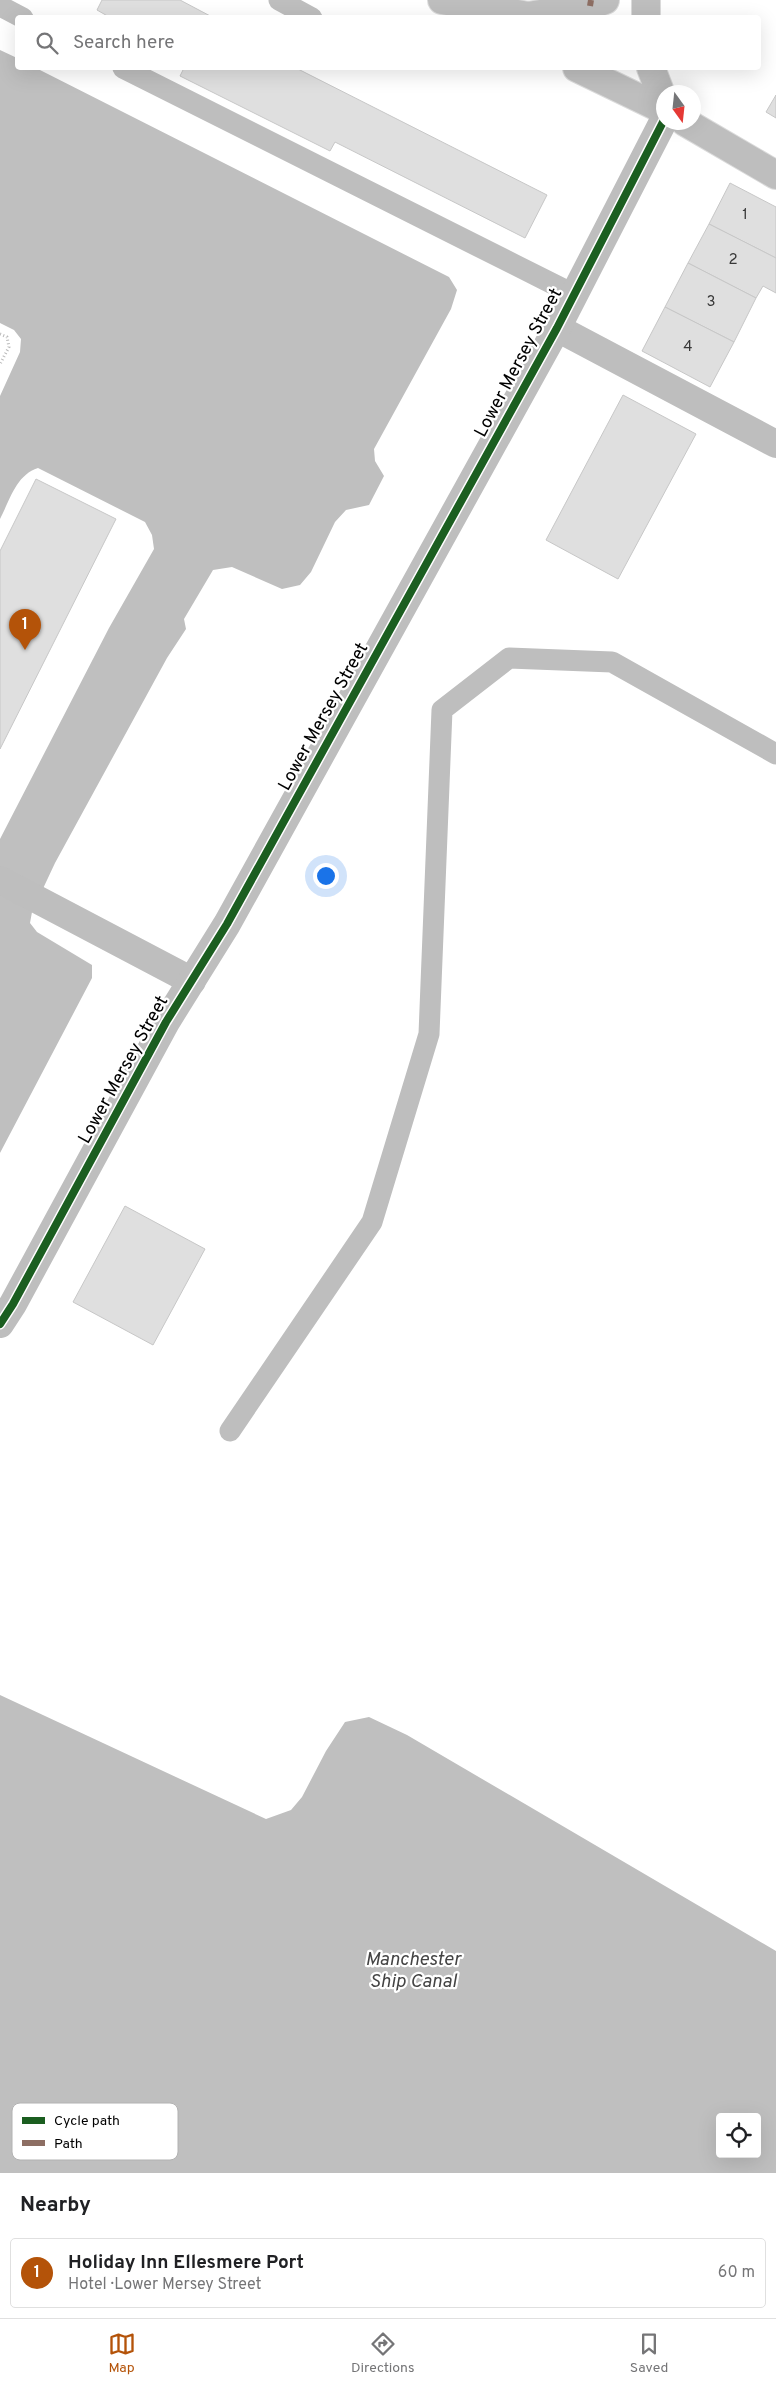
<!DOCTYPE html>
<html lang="en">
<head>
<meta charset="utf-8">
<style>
	:root { --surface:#fff; --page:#f6f6f6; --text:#202124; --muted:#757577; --line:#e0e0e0; --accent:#b45309 }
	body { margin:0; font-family:Overpass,sans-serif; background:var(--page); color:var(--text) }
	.controls { position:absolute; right:15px; bottom:15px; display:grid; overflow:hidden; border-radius:5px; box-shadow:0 5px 20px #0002 }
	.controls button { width:45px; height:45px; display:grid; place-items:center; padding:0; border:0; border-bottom:1px solid var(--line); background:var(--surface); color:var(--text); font:25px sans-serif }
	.compass { position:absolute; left:656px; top:85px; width:45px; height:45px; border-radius:50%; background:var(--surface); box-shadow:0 5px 20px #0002; rotate:165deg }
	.you { position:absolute; left:325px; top:875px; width:18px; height:18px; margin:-12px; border:4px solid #fff; border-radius:50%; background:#1a73e8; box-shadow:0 0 0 8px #1a73e833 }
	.badge { display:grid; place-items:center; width:32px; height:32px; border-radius:50%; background:var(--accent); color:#fff; font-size:16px; font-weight:700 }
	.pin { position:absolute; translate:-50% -41px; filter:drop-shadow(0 1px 2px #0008) }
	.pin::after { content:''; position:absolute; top:26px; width:18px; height:15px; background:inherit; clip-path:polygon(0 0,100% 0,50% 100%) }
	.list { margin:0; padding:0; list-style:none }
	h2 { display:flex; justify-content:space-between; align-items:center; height:65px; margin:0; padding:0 20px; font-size:21px }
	h2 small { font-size:16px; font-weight:400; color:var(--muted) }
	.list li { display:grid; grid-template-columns:32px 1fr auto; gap:15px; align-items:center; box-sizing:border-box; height:70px; margin:0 10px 10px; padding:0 10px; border:1px solid var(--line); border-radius:5px }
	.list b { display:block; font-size:19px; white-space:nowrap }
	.list p { margin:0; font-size:16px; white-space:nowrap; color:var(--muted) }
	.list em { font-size:16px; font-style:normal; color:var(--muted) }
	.icon { flex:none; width:28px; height:28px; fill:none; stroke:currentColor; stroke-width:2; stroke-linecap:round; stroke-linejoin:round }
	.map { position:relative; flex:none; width:776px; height:2173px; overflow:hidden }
	.search { position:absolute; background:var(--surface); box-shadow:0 5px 20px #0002; left:15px; right:15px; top:15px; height:55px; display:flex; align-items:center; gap:12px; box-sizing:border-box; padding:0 18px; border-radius:5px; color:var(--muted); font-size:19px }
	.sheet { height:145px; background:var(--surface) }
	nav { display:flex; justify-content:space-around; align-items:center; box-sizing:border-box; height:70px; border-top:1px solid var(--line); background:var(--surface); font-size:14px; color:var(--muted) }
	nav a { display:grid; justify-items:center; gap:2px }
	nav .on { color:var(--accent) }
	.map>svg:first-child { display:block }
	.water { fill:#bfbfbf; fill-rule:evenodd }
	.building { fill:#dfdfdf; stroke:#c7c7c7 }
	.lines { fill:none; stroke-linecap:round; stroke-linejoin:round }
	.primary-casing { stroke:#dbdbdb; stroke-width:30 }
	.path { stroke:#b9b9b9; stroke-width:3; stroke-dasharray:1 2.5; stroke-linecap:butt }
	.lane { stroke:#bebebe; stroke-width:21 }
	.street { stroke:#bebebe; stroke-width:28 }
	.primary { stroke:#bebebe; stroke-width:28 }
	.quiet { stroke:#8d6e63; stroke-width:6; stroke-dasharray:12 6; stroke-linecap:butt }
	.cycleway-casing { stroke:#fff; stroke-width:11 }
	.cycleway { stroke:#1b5e20; stroke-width:8 }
	.labels { text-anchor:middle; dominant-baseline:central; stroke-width:4.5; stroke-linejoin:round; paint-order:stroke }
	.number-label { font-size:15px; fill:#383838 }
	.street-label { font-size:18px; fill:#000; stroke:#fff }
	.water-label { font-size:19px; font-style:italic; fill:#444; stroke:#fff }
	.key { fill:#fff; stroke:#b2b2b2; stroke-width:1 }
	.key-label { font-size:14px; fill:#000 }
</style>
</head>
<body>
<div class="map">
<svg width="776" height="2173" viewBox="0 0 776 2173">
	<rect width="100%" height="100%" fill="#fff"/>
	<g class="water">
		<path d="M0,50L17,58L18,68H36L449,277L457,290L451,309L374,449L375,461L384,476L369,505L346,510L335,522L311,572L300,585L282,589L232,567L213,570L184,619L186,629L167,658L55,863L32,912L30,923L37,932L92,965V978L0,1153V839L109,628L154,549L152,535L145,522L38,468C16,475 10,500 0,519V396L20,352L21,339L14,330L0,323Z"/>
		<path d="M0,1695L266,1819L291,1810L302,1797L326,1751L345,1722L369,1717L407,1735L776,1951V2173H0ZM720,2117H757V2154H720Z"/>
	</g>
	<g class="building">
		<polygon points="102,0 180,0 214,18 111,18 97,10"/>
		<polygon points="184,68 296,68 547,195 525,238 335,142 330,151 180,76"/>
		<polygon points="776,95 776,118 766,112"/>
		<polygon points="730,183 776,207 776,258 709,224"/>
		<polygon points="709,224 776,258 776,293 763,286 756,298 688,263"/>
		<polygon points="688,263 756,298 734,342 665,307"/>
		<polygon points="665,307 734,342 710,387 642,351"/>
		<polygon points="623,395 696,434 618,579 546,540"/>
		<polygon points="36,479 116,519 0,749 0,551"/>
		<polygon points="125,1206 205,1249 153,1345 73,1302"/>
	</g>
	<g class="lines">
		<defs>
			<g id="primary">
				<polyline points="442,0 528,16 590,6 605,0"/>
				<polyline points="646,0 646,18"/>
				<polyline points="577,68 664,110"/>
				<polyline points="651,68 664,102"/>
				<polyline points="685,122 776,175"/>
			</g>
		</defs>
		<use href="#primary" class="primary-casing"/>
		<polyline class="path" points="0,334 7,337 9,347 0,364"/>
		<g class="lane">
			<polyline points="279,0 312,18"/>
			<polyline points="0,6 23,18"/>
			<polyline points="123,68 573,294"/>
			<polyline points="230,1431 372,1222 429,1034 442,710 509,658 612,662 776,754"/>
		</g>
		<g class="street">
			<polyline points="557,328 776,444"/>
			<polyline points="0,880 192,981"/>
			<polyline points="0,1324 13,1304 166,1022 227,924 557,328 664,120"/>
		</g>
		<use href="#primary" class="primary"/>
		<polyline class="quiet" points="590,6 591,0"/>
		<defs>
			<polyline id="cycleway" points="0,1324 13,1304 166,1022 227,924 557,328 664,120"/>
		</defs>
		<use href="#cycleway" class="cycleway-casing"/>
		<use href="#cycleway" class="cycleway"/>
	</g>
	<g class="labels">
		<g class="number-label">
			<text x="745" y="215">1</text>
			<text x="733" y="260">2</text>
			<text x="711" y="302">3</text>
			<text x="688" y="347">4</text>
		</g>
		<g class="street-label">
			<text transform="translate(519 363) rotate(-62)">Lower Mersey Street</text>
			<text transform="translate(324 717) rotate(-61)">Lower Mersey Street</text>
			<text transform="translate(124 1070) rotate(-61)">Lower Mersey Street</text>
		</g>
		<g class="water-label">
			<text x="413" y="1960">Manchester<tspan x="413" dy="22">Ship Canal</tspan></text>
		</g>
	</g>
	<rect x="12" y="2103" width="166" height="57" rx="8" class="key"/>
	<rect x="22" y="2117" width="23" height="7" fill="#1b5e20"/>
	<rect x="22" y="2140" width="23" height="6" fill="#8d6e63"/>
	<g class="key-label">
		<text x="54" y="2125">Cycle path</text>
		<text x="54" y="2148">Path</text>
	</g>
</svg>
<div class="controls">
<button><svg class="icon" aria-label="locate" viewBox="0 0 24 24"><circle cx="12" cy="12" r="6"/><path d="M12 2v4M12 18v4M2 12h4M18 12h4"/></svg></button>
</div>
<svg class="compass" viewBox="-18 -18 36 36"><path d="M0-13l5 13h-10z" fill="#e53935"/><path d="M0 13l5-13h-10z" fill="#757577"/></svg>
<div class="you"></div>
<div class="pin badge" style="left:25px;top:650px">1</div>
<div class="search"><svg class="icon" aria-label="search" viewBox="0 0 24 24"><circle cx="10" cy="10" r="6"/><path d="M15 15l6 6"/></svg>Search here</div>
</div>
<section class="sheet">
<h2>Nearby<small></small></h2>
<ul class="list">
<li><span class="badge">1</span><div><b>Holiday Inn Ellesmere Port</b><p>Hotel · Lower Mersey Street</p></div><em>60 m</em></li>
</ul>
</section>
<nav>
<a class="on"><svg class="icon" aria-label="map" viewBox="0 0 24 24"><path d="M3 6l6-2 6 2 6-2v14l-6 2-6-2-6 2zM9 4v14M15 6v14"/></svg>Map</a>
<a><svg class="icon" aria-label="directions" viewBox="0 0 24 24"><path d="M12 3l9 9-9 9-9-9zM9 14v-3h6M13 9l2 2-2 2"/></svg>Directions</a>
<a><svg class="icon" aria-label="saved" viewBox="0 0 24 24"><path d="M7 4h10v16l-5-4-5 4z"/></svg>Saved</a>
</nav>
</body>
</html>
